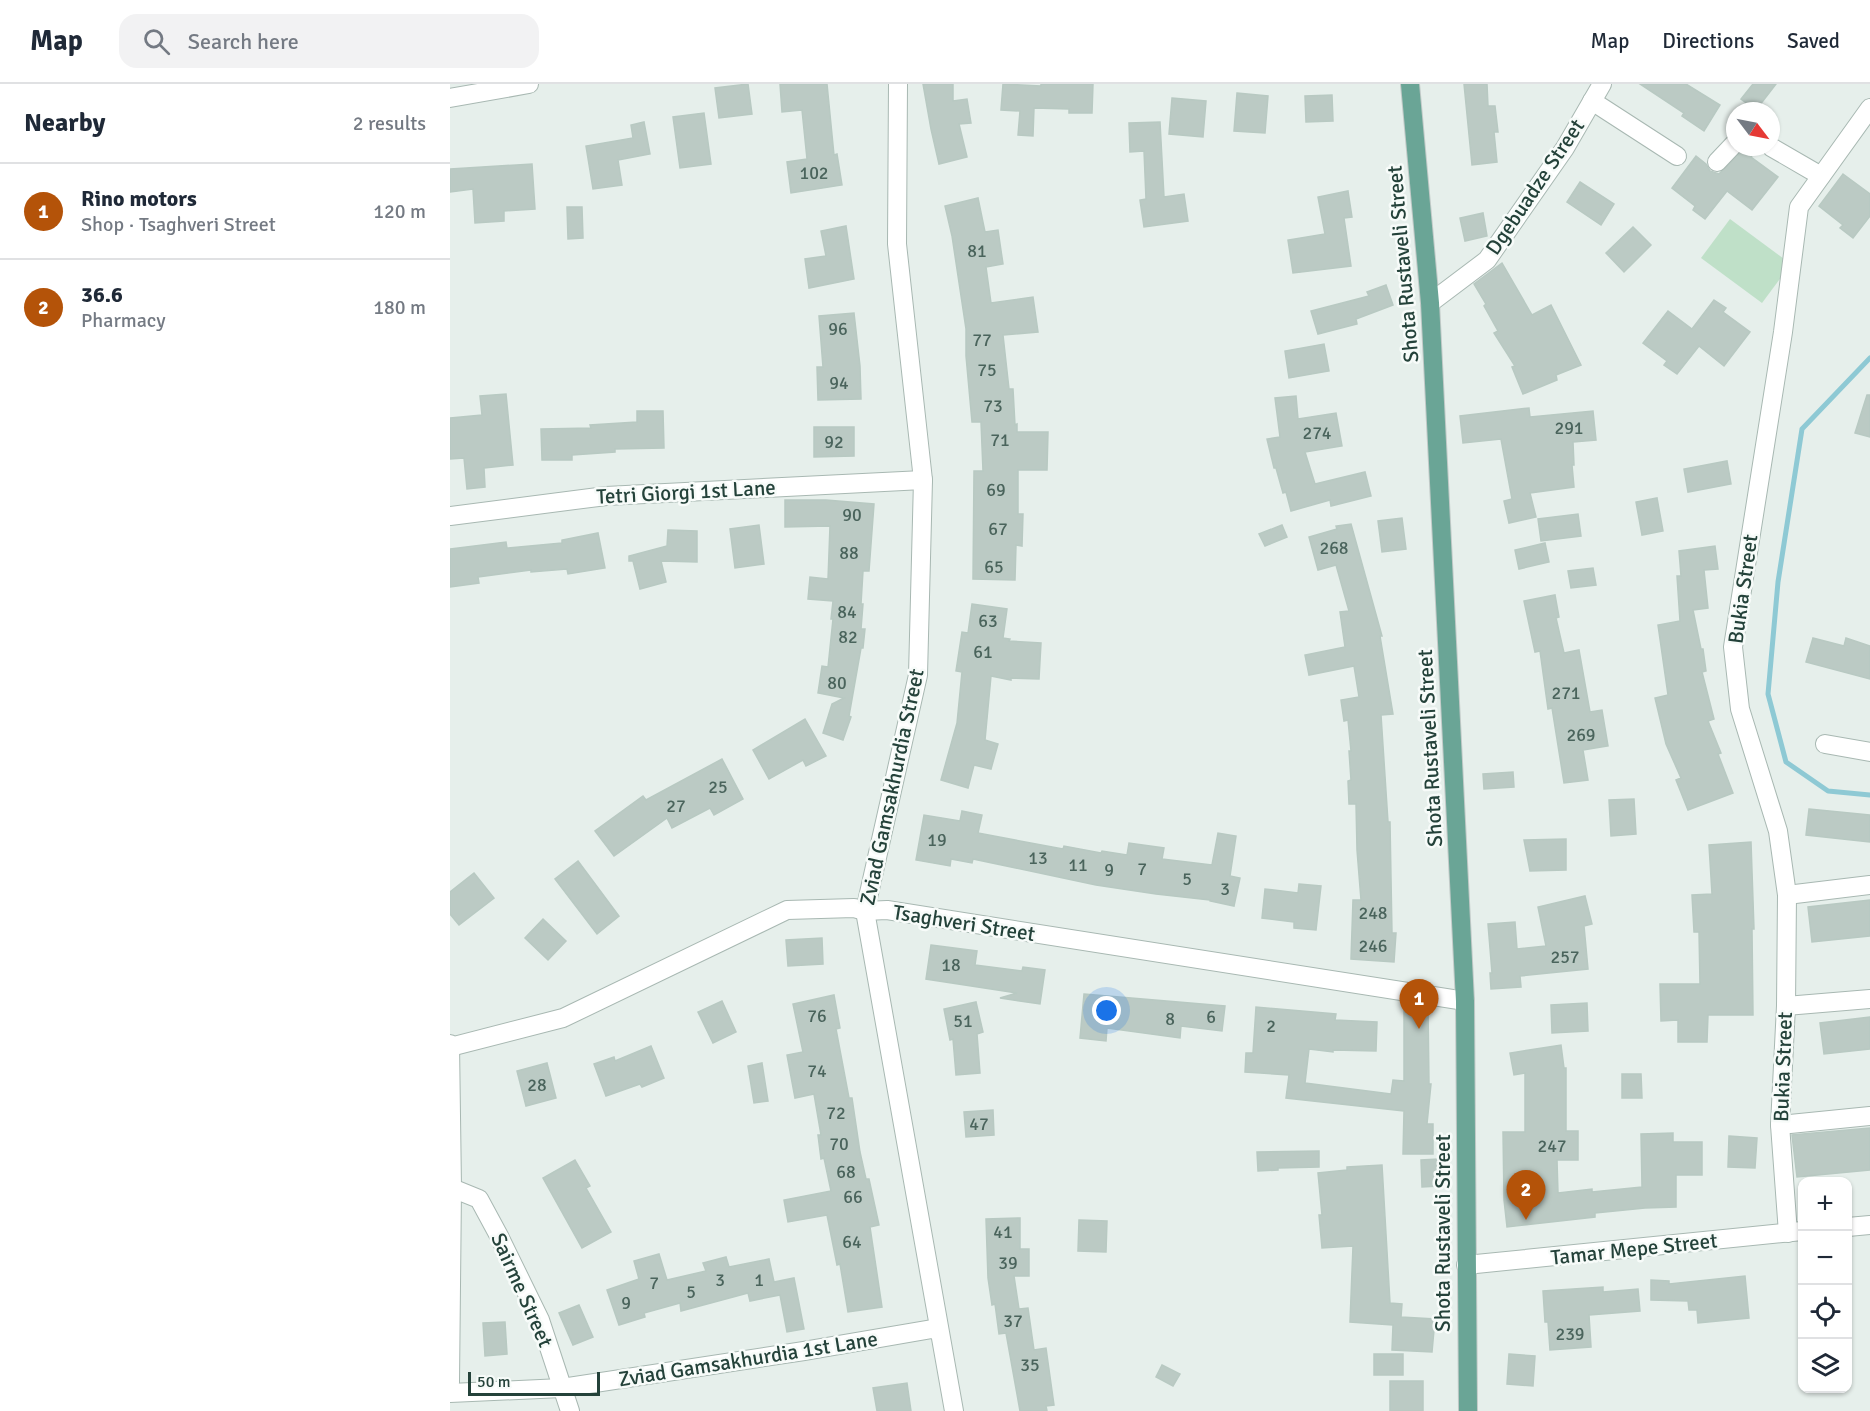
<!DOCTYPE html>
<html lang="en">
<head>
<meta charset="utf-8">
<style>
	:root { --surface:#fff; --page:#f2f2f3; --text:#1f2937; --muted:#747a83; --line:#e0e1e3; --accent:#b45309 }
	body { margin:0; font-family:Signika,sans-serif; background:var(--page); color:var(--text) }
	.controls { position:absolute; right:18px; bottom:18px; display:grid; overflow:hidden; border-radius:12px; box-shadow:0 2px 4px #0004 }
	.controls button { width:54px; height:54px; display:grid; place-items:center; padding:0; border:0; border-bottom:2px solid var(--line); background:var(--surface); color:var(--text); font:30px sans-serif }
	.compass { position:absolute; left:1276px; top:18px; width:54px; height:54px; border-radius:50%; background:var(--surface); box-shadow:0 2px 4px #0004; rotate:122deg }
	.scale { position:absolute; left:18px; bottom:15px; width:132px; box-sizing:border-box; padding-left:6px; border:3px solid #24423a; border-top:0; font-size:16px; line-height:21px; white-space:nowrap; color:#24423a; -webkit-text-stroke:4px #f7fbf9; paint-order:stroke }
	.you { position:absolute; left:657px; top:927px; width:21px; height:21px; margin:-15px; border:4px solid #fff; border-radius:50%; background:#1a73e8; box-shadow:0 0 0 9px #1a73e833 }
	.badge { display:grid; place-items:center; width:39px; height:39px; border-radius:50%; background:var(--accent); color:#fff; font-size:20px; font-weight:700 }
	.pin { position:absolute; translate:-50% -50px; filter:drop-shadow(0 2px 3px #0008) }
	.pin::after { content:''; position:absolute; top:32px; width:21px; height:18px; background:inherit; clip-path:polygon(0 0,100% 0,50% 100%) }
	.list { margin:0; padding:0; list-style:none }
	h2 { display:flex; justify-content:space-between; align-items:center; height:78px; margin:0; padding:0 24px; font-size:26px }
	h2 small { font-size:20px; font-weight:400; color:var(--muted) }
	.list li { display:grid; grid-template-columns:39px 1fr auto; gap:18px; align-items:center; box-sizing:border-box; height:96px; padding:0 24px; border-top:2px solid var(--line) }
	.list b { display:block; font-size:22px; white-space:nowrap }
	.list p { margin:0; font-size:20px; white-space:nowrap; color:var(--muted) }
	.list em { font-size:20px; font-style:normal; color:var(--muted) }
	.icon { flex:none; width:33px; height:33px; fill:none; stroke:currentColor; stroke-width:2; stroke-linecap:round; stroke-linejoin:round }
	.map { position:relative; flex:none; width:1420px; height:1327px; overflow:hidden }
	header { display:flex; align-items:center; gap:36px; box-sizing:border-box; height:84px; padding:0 30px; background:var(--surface); border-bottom:2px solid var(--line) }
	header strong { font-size:28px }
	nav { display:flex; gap:33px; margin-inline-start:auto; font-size:21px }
	.search { width:420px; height:54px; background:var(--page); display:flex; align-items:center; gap:15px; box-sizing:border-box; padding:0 21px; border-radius:18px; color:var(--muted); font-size:22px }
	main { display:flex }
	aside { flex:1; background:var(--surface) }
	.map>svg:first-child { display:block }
	.green { fill:#bfe0c8 }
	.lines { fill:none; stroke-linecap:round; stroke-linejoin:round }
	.stream { stroke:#8ec9d4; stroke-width:5 }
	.building { fill:#bbcac4; stroke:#b8c9c2; stroke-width:1.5 }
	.minor-casing { stroke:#a8b8b2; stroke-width:20 }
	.major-casing { stroke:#c2cac8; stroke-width:20 }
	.minor { stroke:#fff; stroke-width:18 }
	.major { stroke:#6aa596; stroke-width:18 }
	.labels { text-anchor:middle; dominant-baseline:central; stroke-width:5; stroke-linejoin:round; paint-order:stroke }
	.number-label { font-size:18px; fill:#4a645c }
	.street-label { font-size:21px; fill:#24423a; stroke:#f7fbf9 }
</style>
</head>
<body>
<header>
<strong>Map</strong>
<div class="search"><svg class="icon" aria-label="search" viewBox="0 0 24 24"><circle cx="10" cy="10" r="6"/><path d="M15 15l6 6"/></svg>Search here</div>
<nav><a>Map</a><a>Directions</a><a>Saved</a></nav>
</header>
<main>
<aside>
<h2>Nearby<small>2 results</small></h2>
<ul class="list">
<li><span class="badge">1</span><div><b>Rino motors</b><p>Shop · Tsaghveri Street</p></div><em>120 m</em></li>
<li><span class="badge">2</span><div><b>36.6</b><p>Pharmacy</p></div><em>180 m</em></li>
</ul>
</aside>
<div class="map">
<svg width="1420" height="1327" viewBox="0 0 1420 1327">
	<rect width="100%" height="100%" fill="#e6efeb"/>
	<polygon class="green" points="1280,135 1341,180 1312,219 1251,174"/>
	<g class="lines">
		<polyline class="stream" points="1420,274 1352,345 1328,498 1318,610 1336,678 1378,707 1420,711"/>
	</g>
	<g class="building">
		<polygon points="298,0 302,30 269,34 265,4"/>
		<polygon points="330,0 377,0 384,71 387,70 392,101 341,109 337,78 357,75 352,26 332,28"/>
		<polygon points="473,0 503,0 503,17 517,15 521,39 509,40 517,73 489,80 481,45"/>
		<polygon points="553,0 591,2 591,0 643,0 642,29 619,29 619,25 584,24 583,52 568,51 570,27 551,26"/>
		<polygon points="1014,0 1037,0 1038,22 1045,22 1048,48 1044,48 1047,78 1022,81"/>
		<polygon points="1190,0 1236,0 1270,21 1254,47 1232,32 1234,29"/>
		<polygon points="1303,0 1326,0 1306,26 1291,15"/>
		<polygon points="787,9 818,12 815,49 784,47"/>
		<polygon points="882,11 883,37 856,38 855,12"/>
		<polygon points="722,14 756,17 753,53 719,50"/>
		<polygon points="254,29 261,80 230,84 223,33"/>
		<polygon points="194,38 200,70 168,76 172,101 143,105 136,62 183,54 181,41"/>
		<polygon points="710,38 714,113 734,110 738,137 694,143 690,116 696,115 694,67 680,68 679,39"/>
		<polygon points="1295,63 1304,69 1301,73 1328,93 1302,126 1277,107 1255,135 1243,126 1245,122 1222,104 1246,72 1256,80 1260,87 1269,90"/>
		<polygon points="82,80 85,125 54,127 54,137 25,139 23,105 0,108 0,85"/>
		<polygon points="1393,90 1420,110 1420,132 1403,154 1390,144 1393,141 1369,122"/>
		<polygon points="1130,98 1164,120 1151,141 1117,118"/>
		<polygon points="898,107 902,133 894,134 901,182 843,189 838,156 875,150 868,113"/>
		<polygon points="528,114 535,148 548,146 553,180 536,183 541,219 583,213 588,248 553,251 559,305 563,305 565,341 567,340 567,348 598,348 597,386 568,386 568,430 573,430 572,462 566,461 565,496 523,495 524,387 533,387 531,338 522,338 516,272 516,245 502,152 495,122"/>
		<polygon points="117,123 132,123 133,154 118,155"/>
		<polygon points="1033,129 1037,152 1015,157 1010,134"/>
		<polygon points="396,142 404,195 359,204 355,175 376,172 371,147"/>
		<polygon points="1183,143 1201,161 1174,188 1156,169"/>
		<polygon points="1052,179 1082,231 1101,221 1131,281 1106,291 1107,296 1073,310 1062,283 1065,282 1044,249 1048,247 1034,222 1036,220 1024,200"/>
		<polygon points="936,201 943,221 906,235 907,240 868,250 861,227 919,212 917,208"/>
		<polygon points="1264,216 1276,224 1273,228 1300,248 1274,282 1249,262 1227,290 1214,281 1217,277 1193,259 1218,227 1242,245"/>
		<polygon points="404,229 410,282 411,315 368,316 367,283 373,283 369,232"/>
		<polygon points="874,260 879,287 839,294 835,267"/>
		<polygon points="56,310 63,381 34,384 35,403 17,405 14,374 0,375 0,334 32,331 30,312"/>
		<polygon points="1417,311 1420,311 1420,353 1405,349"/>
		<polygon points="846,312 848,335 886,329 892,362 855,368 865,400 915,388 921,412 881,422 880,416 841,427 836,408 833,409 826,384 824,384 817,355 830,353 825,314"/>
		<polygon points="1079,324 1080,333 1143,327 1146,356 1123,358 1124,381 1122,381 1124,403 1080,409 1086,433 1059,439 1054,417 1062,415 1051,355 1013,359 1010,332"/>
		<polygon points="187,327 213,327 214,364 165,365 165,368 122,371 122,376 92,376 91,345 141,344 140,341 187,338"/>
		<polygon points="364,343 404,343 404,372 364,373"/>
		<polygon points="1277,377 1281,400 1238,408 1234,385"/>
		<polygon points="1207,414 1213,447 1192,451 1186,418"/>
		<polygon points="335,416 376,416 424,420 419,487 413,487 411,520 413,520 411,545 415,545 413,564 411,564 399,632 401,633 393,656 373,649 382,620 394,614 368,609 372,582 378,583 383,535 381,535 383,517 358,515 360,493 378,495 380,442 335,443"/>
		<polygon points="1128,430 1131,452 1091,457 1088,435"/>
		<polygon points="952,434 956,465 932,468 928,437"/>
		<polygon points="901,440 932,552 930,552 943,630 931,631 938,738 940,738 942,849 946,849 944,878 901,875 903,816 911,816 907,766 906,720 899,720 898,697 901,696 899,667 901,667 898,636 894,637 891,616 909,613 904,582 859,591 855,571 895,563 890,528 899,527 886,481 868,486 859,453 887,445 886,442"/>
		<polygon points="309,441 314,480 285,484 280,445"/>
		<polygon points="832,441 837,453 815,462 809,450"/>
		<polygon points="218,446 247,447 247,478 211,477 216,498 190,505 183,477 179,477 179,472 217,462"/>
		<polygon points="148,449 155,484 118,490 117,485 81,488 81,486 28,493 29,499 0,503 0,465 56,458 57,464 112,459 112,456"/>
		<polygon points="1095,459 1099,478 1069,485 1065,466"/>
		<polygon points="1265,462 1268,485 1254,486 1258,524 1243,526 1251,565 1253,565 1256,587 1252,588 1264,635 1258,637 1271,669 1268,670 1283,709 1238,726 1226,696 1231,694 1216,660 1205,614 1218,611 1208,541 1230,537 1227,492 1231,492 1229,467"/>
		<polygon points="1143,484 1146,501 1121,504 1118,487"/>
		<polygon points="1105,511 1109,533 1106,534 1114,569 1129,566 1140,628 1152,626 1158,662 1133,666 1138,696 1114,699 1102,624 1098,625 1090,567 1085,568 1074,517"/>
		<polygon points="522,520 557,525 553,554 560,555 559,557 591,559 589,595 561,594 561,596 541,592 535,656 548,660 541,685 524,681 518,704 491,696 507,639 512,588 506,587 512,548 518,549"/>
		<polygon points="1363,554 1394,562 1396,554 1420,562 1420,595 1356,578"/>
		<polygon points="355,635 376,672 356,682 353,676 319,695 303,666"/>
		<polygon points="272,675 293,715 264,731 260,724 222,744 217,734 164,772 145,747 193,712 196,716"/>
		<polygon points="1063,688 1064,703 1034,705 1033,690"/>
		<polygon points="1184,715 1186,750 1161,752 1159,716"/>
		<polygon points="1359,725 1420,731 1420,758 1356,751"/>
		<polygon points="512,727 532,731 528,749 613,765 614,762 651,769 652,767 677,771 679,759 714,764 712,775 762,781 768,749 786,752 780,792 790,794 784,822 760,817 760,816 706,810 646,801 523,775 522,779 501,775 500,782 466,776 474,731 510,737"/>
		<polygon points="1116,755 1116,786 1080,787 1074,756"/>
		<polygon points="1301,758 1304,845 1302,845 1303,931 1258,931 1257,958 1228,958 1228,936 1211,937 1210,900 1250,900 1249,848 1244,848 1242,811 1262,810 1259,761"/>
		<polygon points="128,777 169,832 147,850 105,795"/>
		<polygon points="24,789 44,814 9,841 0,830 0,808"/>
		<polygon points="849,800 871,802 866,846 844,844 844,838 812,834 815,805 848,809"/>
		<polygon points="1135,812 1142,840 1134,842 1138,885 1070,892 1071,903 1041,905 1040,889 1042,889 1038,840 1065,838 1067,865 1096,862 1088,823"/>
		<polygon points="1420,816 1420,852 1362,858 1358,823"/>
		<polygon points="93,835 116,857 98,876 75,854"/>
		<polygon points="372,854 373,880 338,882 336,856"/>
		<polygon points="481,861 527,867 525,881 572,887 573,883 595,886 590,920 550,914 567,909 476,895"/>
		<polygon points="634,910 775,922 772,947 731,942 730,954 657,944 656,957 630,954"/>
		<polygon points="384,911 390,944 386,945 399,1014 402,1014 410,1068 416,1095 419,1095 429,1141 420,1143 432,1223 398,1228 390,1180 387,1181 377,1131 338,1138 334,1116 381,1107 374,1074 371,1075 368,1051 371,1051 364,1010 345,1014 337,971 353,968 343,920"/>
		<polygon points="272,917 286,948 263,959 248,928"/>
		<polygon points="526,918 533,948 527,950 530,989 506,991 503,955 500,956 494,925"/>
		<polygon points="1137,919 1138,947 1102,949 1101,921"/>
		<polygon points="971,921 978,923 979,1000 981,1000 977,1040 983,1040 983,1070 953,1070 954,1027 836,1014 839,991 795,988 796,969 803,969 806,923 886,930 885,936 927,938 926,967 883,966 883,968 859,965 855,999 941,1010 943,996 954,997 954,922"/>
		<polygon points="1420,933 1420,965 1374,970 1370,939"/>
		<polygon points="1111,961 1114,984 1116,984 1116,1047 1128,1047 1128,1076 1107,1076 1108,1109 1142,1105 1142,1108 1192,1103 1191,1050 1223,1049 1223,1058 1252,1058 1252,1091 1226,1091 1226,1123 1195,1124 1145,1129 1145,1133 1057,1143 1054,1116 1053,1048 1075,1048 1075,989 1064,991 1060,969"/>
		<polygon points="201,962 214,994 192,1003 190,1000 156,1012 144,980 164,973 165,977"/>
		<polygon points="97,979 106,1014 76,1022 67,987"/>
		<polygon points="312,979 318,1017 304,1019 298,982"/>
		<polygon points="1172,990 1191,990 1192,1014 1172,1014"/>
		<polygon points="543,1026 544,1051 516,1053 514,1028"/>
		<polygon points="1420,1044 1420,1086 1347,1093 1342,1051"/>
		<polygon points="1279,1052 1307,1054 1305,1084 1278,1083"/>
		<polygon points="869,1067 869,1083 828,1084 828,1086 808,1087 807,1068"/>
		<polygon points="988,1075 989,1102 972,1103 971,1076"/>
		<polygon points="125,1076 140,1102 136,1104 161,1148 132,1164 93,1094"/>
		<polygon points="932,1081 940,1219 952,1220 951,1233 985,1235 982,1268 942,1266 943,1241 900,1238 903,1162 872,1164 869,1131 872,1131 868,1089 897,1086 897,1083"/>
		<polygon points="570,1134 570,1165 579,1165 579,1192 564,1192 569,1225 578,1224 584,1266 596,1264 604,1321 596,1322 597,1327 570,1327 556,1249 549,1250 545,1220 542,1221 538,1194 536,1135"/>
		<polygon points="629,1136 657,1137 656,1168 628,1167"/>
		<polygon points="209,1170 217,1196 256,1187 253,1179 276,1173 279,1183 319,1175 324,1198 344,1194 354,1245 337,1248 330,1211 300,1217 298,1209 231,1227 230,1219 194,1229 195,1233 169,1241 157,1206 189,1195 184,1177"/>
		<polygon points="1295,1192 1299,1234 1248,1239 1247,1226 1239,1226 1238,1217 1201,1216 1201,1196 1219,1197 1219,1200"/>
		<polygon points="1153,1203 1153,1208 1188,1205 1190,1227 1139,1231 1141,1263 1100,1266 1098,1238 1095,1238 1093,1207"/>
		<polygon points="129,1221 143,1253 123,1261 109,1229"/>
		<polygon points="55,1238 57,1270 35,1272 33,1239"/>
		<rect x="924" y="1270" width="29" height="21"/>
		<polygon points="1059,1270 1085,1272 1083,1302 1057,1300"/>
		<polygon points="712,1281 730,1290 723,1302 706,1293"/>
		<rect x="940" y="1297" width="33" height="30"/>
		<polygon points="457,1299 461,1327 427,1327 423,1304"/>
	</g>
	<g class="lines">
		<defs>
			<g id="minor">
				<polyline points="448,0 447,160 473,396 468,591 415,827 504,1327"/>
				<polyline points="0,14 79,0"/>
				<polyline points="1142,17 1227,72"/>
				<polyline points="1321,63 1371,92"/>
				<polyline points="1267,78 1285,59"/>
				<polyline points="980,219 1037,176 1115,64 1152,0"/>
				<polyline points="0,432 156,412 473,396"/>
				<polyline points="1375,660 1420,668"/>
				<polyline points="1337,811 1420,801"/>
				<polyline points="1336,922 1420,915"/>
				<polyline points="0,960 2,1104 0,1299"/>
				<polyline points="0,963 113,934 337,826 404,824 415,827 437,826 1015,917"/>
				<polyline points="1330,1041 1420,1032"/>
				<polyline points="2,1104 29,1115 49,1152 90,1236 120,1327"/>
				<polyline points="1398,1143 1420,1141"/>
				<polyline points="1338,1149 1330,1041 1336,922 1337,811 1328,747 1290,625 1283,563 1333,248 1349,123 1420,24"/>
				<polyline points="1016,1181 1352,1147"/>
				<polyline points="0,1309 112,1304 354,1267 482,1245 489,1247"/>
			</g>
			<polyline id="major" points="960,0 980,219 1015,917 1018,1327"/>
		</defs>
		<use href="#minor" class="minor-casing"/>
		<use href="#major" class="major-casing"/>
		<use href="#minor" class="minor"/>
		<use href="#major" class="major"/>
	</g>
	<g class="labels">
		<g class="number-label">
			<text x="364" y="89">102</text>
			<text x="527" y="167">81</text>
			<text x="388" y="245">96</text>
			<text x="532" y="256">77</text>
			<text x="537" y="286">75</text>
			<text x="389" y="299">94</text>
			<text x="543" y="322">73</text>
			<text x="1119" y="344">291</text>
			<text x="867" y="349">274</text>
			<text x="550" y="356">71</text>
			<text x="384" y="358">92</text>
			<text x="546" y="406">69</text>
			<text x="402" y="431">90</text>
			<text x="548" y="445">67</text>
			<text x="884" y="464">268</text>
			<text x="399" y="469">88</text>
			<text x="544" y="483">65</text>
			<text x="397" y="528">84</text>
			<text x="538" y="537">63</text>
			<text x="398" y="553">82</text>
			<text x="533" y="568">61</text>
			<text x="387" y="599">80</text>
			<text x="1116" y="609">271</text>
			<text x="1131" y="651">269</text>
			<text x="268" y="703">25</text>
			<text x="226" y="722">27</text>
			<text x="487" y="756">19</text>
			<text x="588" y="774">13</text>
			<text x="628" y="781">11</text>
			<text x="692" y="785">7</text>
			<text x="659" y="786">9</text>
			<text x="737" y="795">5</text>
			<text x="775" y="805">3</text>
			<text x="923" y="829">248</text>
			<text x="923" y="862">246</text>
			<text x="1115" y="873">257</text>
			<text x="501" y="881">18</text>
			<text x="367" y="932">76</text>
			<text x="761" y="933">6</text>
			<text x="720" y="935">8</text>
			<text x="513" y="937">51</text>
			<text x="821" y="942">2</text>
			<text x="367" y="987">74</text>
			<text x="87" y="1001">28</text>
			<text x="386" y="1029">72</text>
			<text x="529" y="1040">47</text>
			<text x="389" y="1060">70</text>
			<text x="1102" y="1062">247</text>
			<text x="396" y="1088">68</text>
			<text x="403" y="1113">66</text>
			<text x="553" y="1148">41</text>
			<text x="402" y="1158">64</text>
			<text x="558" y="1179">39</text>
			<text x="270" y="1196">3</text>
			<text x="309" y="1196">1</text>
			<text x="204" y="1199">7</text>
			<text x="241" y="1208">5</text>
			<text x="176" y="1219">9</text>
			<text x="563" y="1237">37</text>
			<text x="1120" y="1250">239</text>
			<text x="580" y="1281">35</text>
		</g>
		<g class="street-label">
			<text transform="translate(1085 103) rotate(-56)">Dgebuadze Street</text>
			<text transform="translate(953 180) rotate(-95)">Shota Rustaveli Street</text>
			<text transform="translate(236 408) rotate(-3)">Tetri Giorgi 1st Lane</text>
			<text transform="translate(1293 505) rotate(-82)">Bukia Street</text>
			<text transform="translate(980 664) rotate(-93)">Shota Rustaveli Street</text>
			<text transform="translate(442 703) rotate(-78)">Zviad Gamsakhurdia Street</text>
			<text transform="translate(514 839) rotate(9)">Tsaghveri Street</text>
			<text transform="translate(1333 983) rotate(-88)">Bukia Street</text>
			<text transform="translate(993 1149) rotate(-90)">Shota Rustaveli Street</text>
			<text transform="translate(1184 1165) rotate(-6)">Tamar Mepe Street</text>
			<text transform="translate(72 1206) rotate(66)">Sairme Street</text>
			<text transform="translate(298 1275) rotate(-9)">Zviad Gamsakhurdia 1st Lane</text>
		</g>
	</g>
</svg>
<div class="controls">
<button>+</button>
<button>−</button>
<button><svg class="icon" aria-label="locate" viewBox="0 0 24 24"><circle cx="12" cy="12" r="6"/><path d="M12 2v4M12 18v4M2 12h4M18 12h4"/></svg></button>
<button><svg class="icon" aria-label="layers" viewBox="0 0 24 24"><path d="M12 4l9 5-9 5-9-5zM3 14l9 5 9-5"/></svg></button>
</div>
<svg class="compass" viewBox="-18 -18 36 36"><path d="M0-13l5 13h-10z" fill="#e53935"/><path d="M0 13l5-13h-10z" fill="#747a83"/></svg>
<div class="scale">50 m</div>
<div class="you"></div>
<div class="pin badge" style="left:969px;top:945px">1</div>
<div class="pin badge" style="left:1076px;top:1136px">2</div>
</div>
</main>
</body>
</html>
